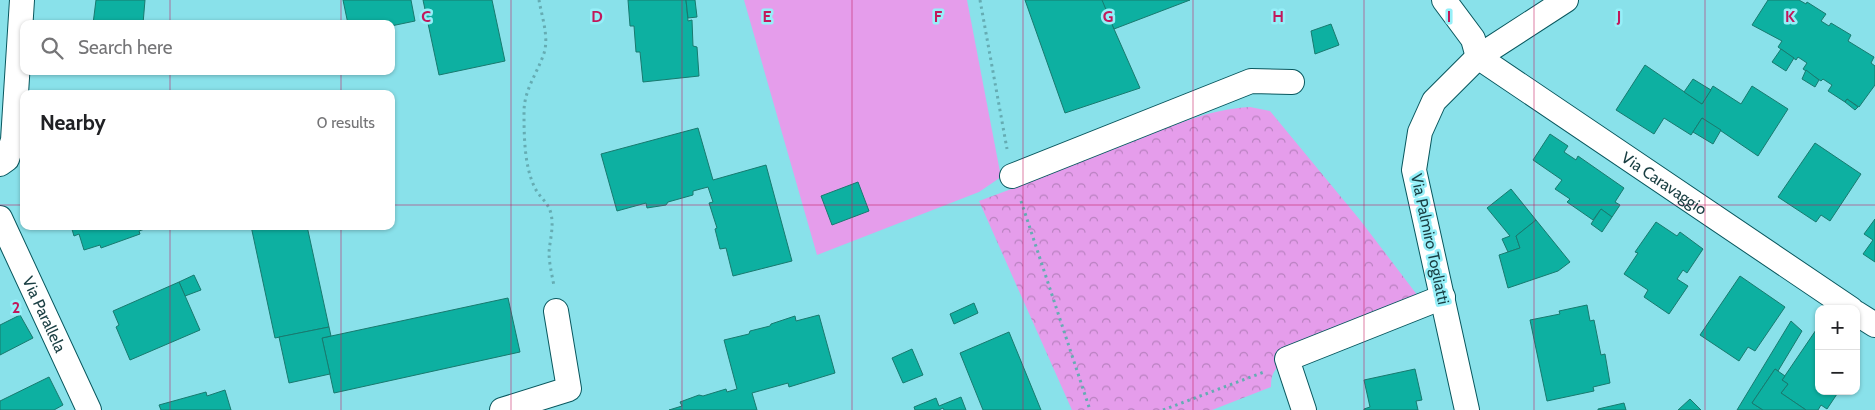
<!DOCTYPE html>
<html lang="en">
<head>
<meta charset="utf-8">
<style>
	:root { --surface:#fff; --page:#f2f2f2; --text:#202124; --muted:#757577; --line:#e0e0e0 }
	body { margin:0; font-family:Cabin,sans-serif; background:var(--page); color:var(--text) }
	.controls { position:absolute; right:15px; bottom:15px; display:grid; overflow:hidden; border-radius:10px; box-shadow:0 1px 4px #0004 }
	.controls button { width:45px; height:45px; display:grid; place-items:center; padding:0; border:0; border-bottom:1px solid var(--line); background:var(--surface); color:var(--text); font:25px sans-serif }
	.list { margin:0; padding:0; list-style:none }
	h2 { display:flex; justify-content:space-between; align-items:center; height:65px; margin:0; padding:0 20px; font-size:21px }
	h2 small { font-size:16px; font-weight:400; color:var(--muted) }
	.icon { flex:none; width:28px; height:28px; fill:none; stroke:currentColor; stroke-width:2; stroke-linecap:round; stroke-linejoin:round }
	.map { position:relative; flex:none; width:1875px; height:410px; overflow:hidden }
	.search { position:absolute; background:var(--surface); box-shadow:0 1px 4px #0004; left:20px; top:20px; width:375px; height:55px; display:flex; align-items:center; gap:12px; box-sizing:border-box; padding:0 18px; border-radius:10px; color:var(--muted); font-size:19px }
	.panel { position:absolute; background:var(--surface); box-shadow:0 1px 4px #0004; left:20px; top:90px; width:375px; height:140px; border-radius:10px }
	.map>svg:first-child { display:block }
	.park { fill:url(#park-crowns) }
	.pitch { fill:#e59deb }
	.building { fill:#0db0a1; stroke:#187a6f }
	.lines { fill:none; stroke-linecap:round; stroke-linejoin:round }
	.minor-casing { stroke:#08575e; stroke-width:26 }
	.path { stroke:#65acb3; stroke-width:3; stroke-dasharray:2.5 4; stroke-linecap:butt }
	.minor { stroke:#fff; stroke-width:24 }
	.grid { fill:none; stroke:#c2185b; stroke-width:1; stroke-opacity:0.55 }
	.labels { text-anchor:middle; dominant-baseline:central; stroke-width:5; stroke-linejoin:round; paint-order:stroke }
	.street-label { font-size:16px; fill:#193e42; stroke:#96eff8 }
	.grid-label { font-size:16px; text-anchor:middle; font-weight:bold; fill:#c2185b; stroke:#96eff8; stroke-width:5; stroke-linejoin:round; paint-order:stroke }
</style>
</head>
<body>
<div class="map">
<svg width="1875" height="410" viewBox="0 0 1875 410">
	<defs>
		<pattern id="park-crowns" width="20" height="18" patternUnits="userSpaceOnUse" patternTransform="scale(1.25)"><rect width="20" height="18" fill="#e59deb"/><path d="M2 6a3 3 0 1 1 6 0M12 15a3 3 0 1 1 6 0" fill="none" stroke="#b981c0"/></pattern>
	</defs>
	<rect width="100%" height="100%" fill="#89e1ea"/>
	<path class="park" d="M1250,107L1270,111L1360,220L1418,296L1281,364C1273,371 1271,376 1271,387L1212,410H1072L979,201C1032,182 1084,160 1137,140C1174,125 1210,109 1250,107Z"/>
	<polygon class="pitch" points="744,0 967,0 1001,177 979,192 817,255"/>
	<g class="building">
		<polygon points="96,0 145,0 143,24 85,24 93,24"/>
		<polygon points="343,0 411,0 415,21 391,26 391,24 348,24"/>
		<polygon points="423,0 492,0 505,61 439,75"/>
		<polygon points="628,0 686,0 688,21 692,20 693,46 697,47 699,76 643,82 640,52 636,52 634,26 630,26"/>
		<polygon points="686,0 695,0 697,17 688,18"/>
		<polygon points="1025,0 1104,0 1114,29 1140,88 1065,113"/>
		<polygon points="1102,0 1190,0 1114,29"/>
		<polygon points="1768,0 1799,0 1806,4 1807,2 1826,14 1821,21 1829,26 1831,23 1851,35 1848,41 1874,57 1871,63 1875,66 1875,85 1859,107 1847,99 1845,102 1828,91 1832,85 1823,79 1821,81 1803,69 1807,63 1798,57 1796,60 1778,47 1782,41 1752,25"/>
		<polygon points="1331,24 1339,45 1315,54 1311,31"/>
		<polygon points="1781,49 1794,58 1786,71 1772,62"/>
		<polygon points="1645,65 1702,104 1713,86 1741,104 1752,86 1788,109 1758,156 1702,118 1691,135 1664,118 1654,134 1616,110"/>
		<polygon points="1806,70 1819,80 1815,87 1802,79"/>
		<polygon points="100,71 130,71 130,74"/>
		<polygon points="1693,79 1711,90 1702,104 1684,92"/>
		<polygon points="1847,99 1858,107 1855,110 1845,102"/>
		<polygon points="1702,118 1721,130 1713,144 1693,132"/>
		<polygon points="698,128 713,180 766,165 792,261 733,276 726,248 720,249 715,229 717,228 709,203 713,202 708,187 693,191 693,195 668,202 666,205 647,208 646,203 617,211 601,154"/>
		<polygon points="1550,134 1568,146 1564,152 1576,160 1578,156 1624,188 1615,202 1620,205 1612,217 1601,209 1593,220 1567,202 1570,199 1555,189 1562,180 1533,160"/>
		<polygon points="1815,143 1861,174 1830,221 1821,215 1816,222 1778,197"/>
		<polygon points="858,182 869,211 832,225 821,196"/>
		<polygon points="1511,189 1536,220 1516,236 1520,248 1508,252 1502,239 1510,236 1487,208"/>
		<polygon points="1601,209 1612,217 1602,232 1591,224"/>
		<polygon points="1875,219 1875,262 1863,254 1873,240 1864,234"/>
		<polygon points="1536,220 1570,262 1558,271 1508,288 1499,255 1520,248 1516,236"/>
		<polygon points="1656,222 1677,236 1680,232 1703,249 1687,273 1683,270 1677,279 1688,286 1669,314 1644,297 1648,290 1624,274 1638,253 1635,252"/>
		<polygon points="71,226 153,226 139,231 140,234 101,248 100,245 84,250 79,234 74,236"/>
		<polygon points="251,226 307,226 329,327 275,338"/>
		<polygon points="194,275 201,290 185,296 179,282"/>
		<polygon points="1740,276 1785,307 1755,351 1748,347 1739,361 1700,335"/>
		<polygon points="179,282 200,330 130,360 116,327 119,325 113,311"/>
		<polygon points="508,298 520,352 334,393 322,338"/>
		<polygon points="974,303 978,313 954,324 950,314"/>
		<polygon points="1587,305 1590,321 1594,320 1601,355 1605,354 1610,383 1593,387 1594,391 1547,401 1530,320 1560,314 1559,311"/>
		<polygon points="20,315 33,338 0,355 0,325"/>
		<polygon points="819,315 835,373 789,387 788,383 752,393 757,410 669,410 682,406 680,402 699,395 703,396 726,389 727,392 737,389 724,340 749,334 750,331 770,326 771,324 795,316 796,321"/>
		<polygon points="1791,321 1802,331 1778,371 1775,369 1752,403 1763,410 1737,410"/>
		<polygon points="329,327 331,336 322,338 330,374 289,383 279,337"/>
		<polygon points="1816,330 1819,332 1819,391 1839,391 1827,409 1821,405 1818,410 1806,410 1781,393 1788,384 1782,380"/>
		<polygon points="1009,332 1041,410 983,410 960,353"/>
		<polygon points="912,349 923,375 903,383 892,358"/>
		<polygon points="1415,369 1422,400 1416,401 1418,410 1364,410 1364,409 1370,407 1364,380"/>
		<polygon points="1775,369 1785,376 1782,380 1788,384 1781,393 1806,410 1763,410 1752,403"/>
		<polygon points="49,377 63,405 54,410 0,410 0,401"/>
		<polygon points="225,390 231,410 161,410 159,405 206,392 207,396"/>
		<polygon points="961,397 966,410 944,410 943,408 939,410 915,410 914,407 936,398 939,406"/>
		<polygon points="1690,399 1701,410 1678,410"/>
		<polygon points="1624,403 1626,410 1598,410 1598,409"/>
	</g>
	<g class="lines">
		<defs>
			<g id="minor">
				<polyline points="1444,0 1473,39 1478,57"/>
				<path id="s1" d="M1478,57L1851,309"/>
				<polyline points="0,164 7,159 13,140 22,0"/>
				<polyline points="1012,176 1251,81 1292,82"/>
				<path id="s2" d="M0,218L89,410"/>
				<polyline points="1856,313 1875,325"/>
				<polyline points="502,410 569,389 556,311"/>
				<polyline points="1304,410 1287,359 1443,297"/>
				<polyline points="1467,410 1414,170 1420,132 1434,101 1478,57 1566,0"/>
			</g>
		</defs>
		<use href="#minor" class="minor-casing"/>
		<g class="path">
			<path d="M539,0C542,18 550,39 543,56C536,75 525,89 524,110C524,135 524,166 535,188C540,198 549,203 551,214C554,226 550,240 549,252C549,263 552,275 554,286"/>
			<polyline points="980,0 1007,149"/>
			<polyline points="1021,201 1090,410"/>
			<polyline points="1163,410 1264,372"/>
		</g>
		<use href="#minor" class="minor"/>
	</g>
	<path class="grid" d="M170,0V24M341,0V24M511,0V410M682,0V410M852,0V410M1023,0V410M1193,0V410M1364,0V410M1534,0V410M1705,0V410M170,71V94M341,71V94M0,205H24M391,205H1875M170,226V410M341,226V410"/>
	<g class="labels">
		<g class="street-label">
			<text stroke="none"><textPath href="#s1" startOffset="225">Via Caravaggio</textPath></text>
			<text transform="translate(1430 239) rotate(78)">Via Palmiro Togliatti</text>
			<text stroke="none"><textPath href="#s2" startOffset="106">Via Parallela</textPath></text>
		</g>
	</g>
	<g class="grid-label">
		<text x="426" y="22">C</text>
		<text x="597" y="22">D</text>
		<text x="767" y="22">E</text>
		<text x="938" y="22">F</text>
		<text x="1108" y="22">G</text>
		<text x="1278" y="22">H</text>
		<text x="1449" y="22">I</text>
		<text x="1619" y="22">J</text>
		<text x="1790" y="22">K</text>
		<text x="16" y="313">2</text>
	</g>
</svg>
<div class="controls">
<button>+</button>
<button>−</button>
</div>
<div class="search"><svg class="icon" aria-label="search" viewBox="0 0 24 24"><circle cx="10" cy="10" r="6"/><path d="M15 15l6 6"/></svg>Search here</div>
<section class="panel">
<h2>Nearby<small>0 results</small></h2>
<ul class="list">
</ul>
</section>
</div>
</body>
</html>
